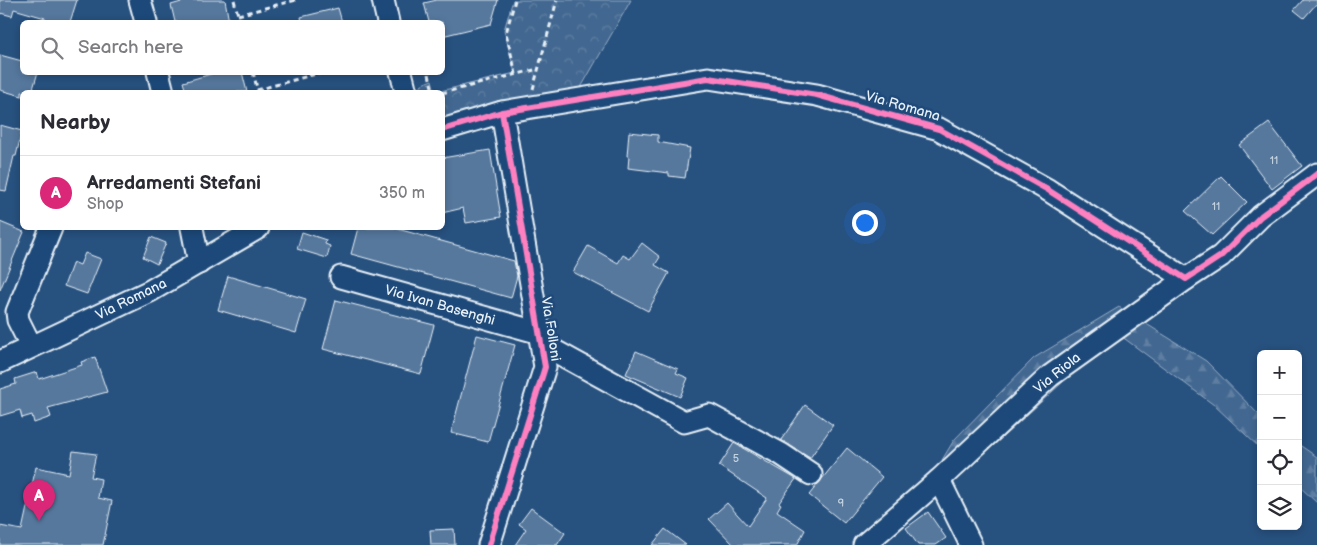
<!DOCTYPE html>
<html lang="en">
<head>
<meta charset="utf-8">
<style>
	:root { --surface:#fff; --page:#f7f7f7; --text:#2b2b33; --muted:#7c7c81; --line:#e1e1e2; --accent:#db2777 }
	body { margin:0; font-family:"Balsamiq Sans",sans-serif; background:var(--page); color:var(--text) }
	.controls { position:absolute; right:15px; bottom:15px; display:grid; overflow:hidden; border-radius:8px; box-shadow:0 2px 8px #0003 }
	.controls button { width:45px; height:45px; display:grid; place-items:center; padding:0; border:0; border-bottom:1px solid var(--line); background:var(--surface); color:var(--text); font:25px sans-serif }
	.you { position:absolute; left:864px; top:222px; width:18px; height:18px; margin:-12px; border:4px solid #fff; border-radius:50%; background:#1a73e8; box-shadow:0 0 0 8px #1a73e833 }
	.badge { display:grid; place-items:center; width:32px; height:32px; border-radius:50%; background:var(--accent); color:#fff; font-size:16px; font-weight:700 }
	.pin { position:absolute; translate:-50% -41px; filter:drop-shadow(0 1px 2px #0008) }
	.pin::after { content:''; position:absolute; top:26px; width:18px; height:15px; background:inherit; clip-path:polygon(0 0,100% 0,50% 100%) }
	.list { margin:0; padding:0; list-style:none }
	h2 { display:flex; justify-content:space-between; align-items:center; height:65px; margin:0; padding:0 20px; font-size:21px }
	h2 small { font-size:16px; font-weight:400; color:var(--muted) }
	.list li { display:grid; grid-template-columns:32px 1fr auto; gap:15px; align-items:center; box-sizing:border-box; height:75px; padding:0 20px; border-top:1px solid var(--line) }
	.list b { display:block; font-size:19px; white-space:nowrap }
	.list p { margin:0; font-size:16px; white-space:nowrap; color:var(--muted) }
	.list em { font-size:16px; font-style:normal; color:var(--muted) }
	.icon { flex:none; width:28px; height:28px; fill:none; stroke:currentColor; stroke-width:2; stroke-linecap:round; stroke-linejoin:round }
	.map { position:relative; flex:none; width:1317px; height:545px; overflow:hidden }
	.search { position:absolute; background:var(--surface); box-shadow:0 2px 8px #0003; left:20px; top:20px; width:425px; height:55px; display:flex; align-items:center; gap:12px; box-sizing:border-box; padding:0 18px; border-radius:8px; color:var(--muted); font-size:19px }
	.panel { position:absolute; background:var(--surface); box-shadow:0 2px 8px #0003; left:20px; top:90px; width:425px; height:140px; border-radius:8px }
	.map>svg:first-child { display:block }
	.forest { fill:url(#forest-firs); stroke:#96acc4 }
	.park { fill:url(#park-crowns); stroke:#96acc4 }
	.building { fill:#57789d; stroke:#e8f1f8 }
	.lines { fill:none; stroke-linecap:round; stroke-linejoin:round }
	.minor-casing { stroke:#e8f1f8; stroke-width:25 }
	.path { stroke:#e8f1f8; stroke-width:3; stroke-dasharray:5 4; stroke-linecap:butt }
	.minor { stroke:#1f4a7a; stroke-width:21 }
	.cycleway-casing { stroke:#1f4a7a; stroke-width:9 }
	.cycleway { stroke:#ff80c0; stroke-width:6 }
	.labels { text-anchor:middle; dominant-baseline:central; stroke-width:5; stroke-linejoin:round; paint-order:stroke }
	.number-label { font-size:11px; fill:#c4d3e1 }
	.street-label { font-size:14px; fill:#e8f1f8; stroke:#1f4a7a }
</style>
</head>
<body>
<div class="map">
<svg width="1317" height="545" viewBox="0 0 1317 545">
	<defs>
		<pattern id="forest-firs" width="22" height="20" patternUnits="userSpaceOnUse" patternTransform="scale(1.25)"><rect width="22" height="20" fill="#436891"/><path d="M5 1l3.5 6h-7zM16 11l3.5 6h-7z" fill="#5e7ea1"/></pattern>
		<pattern id="park-crowns" width="20" height="18" patternUnits="userSpaceOnUse" patternTransform="scale(1.25)"><rect width="20" height="18" fill="#436891"/><path d="M2 6a3 3 0 1 1 6 0M12 15a3 3 0 1 1 6 0" fill="none" stroke="#5e7ea1"/></pattern>
	</defs>
	<rect width="100%" height="100%" fill="#27517f"/>
	<filter id="ink" filterUnits="userSpaceOnUse"><feTurbulence type="fractalNoise" baseFrequency=".02" numOctaves="2"/><feDisplacementMap in="SourceGraphic" scale="10" xChannelSelector="R" yChannelSelector="G"/><feConvolveMatrix kernelMatrix="1 2 1 2 8 2 1 2 1" color-interpolation-filters="sRGB"/></filter>
	<g filter="url(#ink)">
		<g class="forest">
			<polygon points="1119,307 1206,361 1261,417 1261,449 1214,405 1121,336 1087,360 994,445 971,460 942,460 954,440 1034,358"/>
			<polygon points="1298,444 1317,457 1317,503 1298,485"/>
		</g>
		<g class="park">
			<polygon points="513,0 631,0 579,91 443,121 442,92 436,92 515,73 504,30"/>
			<polygon points="432,80 435,92 417,92 422,84"/>
		</g>
		<g class="building">
			<polygon points="0,0 77,0 70,22 44,22 45,18 14,9 12,16 0,13"/>
			<polygon points="188,0 225,0 229,22 175,22 171,5"/>
			<polygon points="437,0 498,0 491,24 442,36 442,22 429,22 424,3"/>
			<polygon points="1303,0 1317,0 1317,3 1304,18 1294,10"/>
			<polygon points="338,8 342,22 302,22 301,17"/>
			<polygon points="0,55 22,61 22,72 38,72 32,92 22,92 22,96 0,90"/>
			<polygon points="218,72 242,72 247,92 186,92 183,82"/>
			<polygon points="1269,123 1302,166 1272,189 1239,145"/>
			<polygon points="0,125 22,131 16,156 14,156 6,191 0,190"/>
			<polygon points="629,132 658,135 658,142 690,148 685,178 669,176 669,173 628,168 629,156 627,156"/>
			<polygon points="490,150 501,217 466,223 463,208 442,213 442,158"/>
			<polygon points="1221,176 1247,202 1212,235 1185,211"/>
			<polygon points="0,222 24,232 0,290"/>
			<polygon points="358,228 394,228 514,261 517,276 511,298 351,254"/>
			<polygon points="302,232 326,240 325,244 330,246 327,258 297,249"/>
			<polygon points="151,237 166,243 157,264 143,257"/>
			<polygon points="642,243 660,257 655,265 669,273 648,311 573,272 588,246 618,263 623,255 630,259"/>
			<polygon points="85,253 101,259 87,294 64,286 73,262 80,265"/>
			<polygon points="228,276 306,299 296,333 218,310"/>
			<polygon points="336,300 434,325 421,374 323,349"/>
			<polygon points="477,335 515,345 488,442 451,433"/>
			<polygon points="636,351 678,369 676,373 688,378 680,397 626,374"/>
			<polygon points="95,357 107,392 48,408 51,417 34,423 32,415 22,418 20,410 0,416 0,389 16,384 15,379 37,372 39,379 82,365 81,362"/>
			<polygon points="805,405 833,425 810,458 781,440"/>
			<polygon points="734,443 796,479 779,503 781,504 777,511 805,530 797,545 734,545 709,519 727,503 748,526 767,498 719,466"/>
			<polygon points="847,448 882,477 844,523 809,495"/>
			<polygon points="73,451 96,454 91,477 101,479 98,498 112,501 103,545 0,545 0,526 22,530 36,467 69,474"/>
			<polygon points="531,508 565,533 557,545 515,545 526,529 519,524"/>
			<polygon points="928,512 946,538 936,545 918,545 906,528"/>
			<polygon points="454,529 455,545 431,545 430,530"/>
			<polygon points="665,529 686,545 652,545"/>
		</g>
		<g class="lines">
			<defs>
				<g id="minor">
					<polyline points="140,0 146,22"/>
					<polyline points="383,0 388,22"/>
					<polyline points="158,72 163,92"/>
					<polyline points="401,72 406,92"/>
					<polyline points="442,130 502,112 708,78 817,95 939,129 1048,190 1186,279 1221,256 1261,216 1317,174"/>
					<polyline points="192,228 199,263"/>
					<polyline points="341,277 540,333"/>
					<polyline points="542,344 684,422 709,415 781,454 811,474"/>
					<polyline points="31,346 18,320 17,312 51,228"/>
					<polyline points="0,362 150,291 258,228"/>
					<polyline points="939,480 971,545"/>
					<polyline points="489,545 545,367 502,112"/>
					<polyline points="864,545 939,480 1050,376 1186,279"/>
				</g>
			</defs>
			<use href="#minor" class="minor-casing"/>
			<g class="path">
				<polyline points="234,0 240,22"/>
				<polyline points="515,0 506,33 516,74"/>
				<polyline points="238,15 296,0"/>
				<polyline points="253,72 258,92"/>
				<polyline points="429,74 433,92"/>
				<polyline points="533,89 557,0"/>
				<polyline points="257,90 323,72"/>
				<polyline points="442,93 538,69"/>
			</g>
			<use href="#minor" class="minor"/>
			<defs>
				<g id="cycleway">
					<polyline points="442,130 502,112 708,78 817,95 939,129 1048,190 1186,279 1221,256 1261,216 1317,174"/>
					<polyline points="489,545 545,367 502,112"/>
				</g>
			</defs>
			<use href="#cycleway" class="cycleway-casing"/>
			<use href="#cycleway" class="cycleway"/>
		</g>
	</g>
	<g class="labels">
		<g class="number-label">
			<text x="1274" y="160">11</text>
			<text x="1216" y="206">11</text>
			<text x="736" y="458">5</text>
			<text x="841" y="503">9</text>
		</g>
		<g class="street-label">
			<text transform="translate(903 106) rotate(16)">Via Romana</text>
			<text transform="translate(131 299) rotate(-26)">Via Romana</text>
			<text transform="translate(440 305) rotate(16)">Via Ivan Basenghi</text>
			<text transform="translate(551 329) rotate(81)">Via Folloni</text>
			<text transform="translate(1057 373) rotate(-39)">Via Riola</text>
		</g>
	</g>
</svg>
<div class="controls">
<button>+</button>
<button>−</button>
<button><svg class="icon" aria-label="locate" viewBox="0 0 24 24"><circle cx="12" cy="12" r="6"/><path d="M12 2v4M12 18v4M2 12h4M18 12h4"/></svg></button>
<button><svg class="icon" aria-label="layers" viewBox="0 0 24 24"><path d="M12 4l9 5-9 5-9-5zM3 14l9 5 9-5"/></svg></button>
</div>
<div class="you"></div>
<div class="pin badge" style="left:39px;top:521px">A</div>
<div class="search"><svg class="icon" aria-label="search" viewBox="0 0 24 24"><circle cx="10" cy="10" r="6"/><path d="M15 15l6 6"/></svg>Search here</div>
<section class="panel">
<h2>Nearby<small></small></h2>
<ul class="list">
<li><span class="badge">A</span><div><b>Arredamenti Stefani</b><p>Shop</p></div><em>350 m</em></li>
</ul>
</section>
</div>
</body>
</html>
